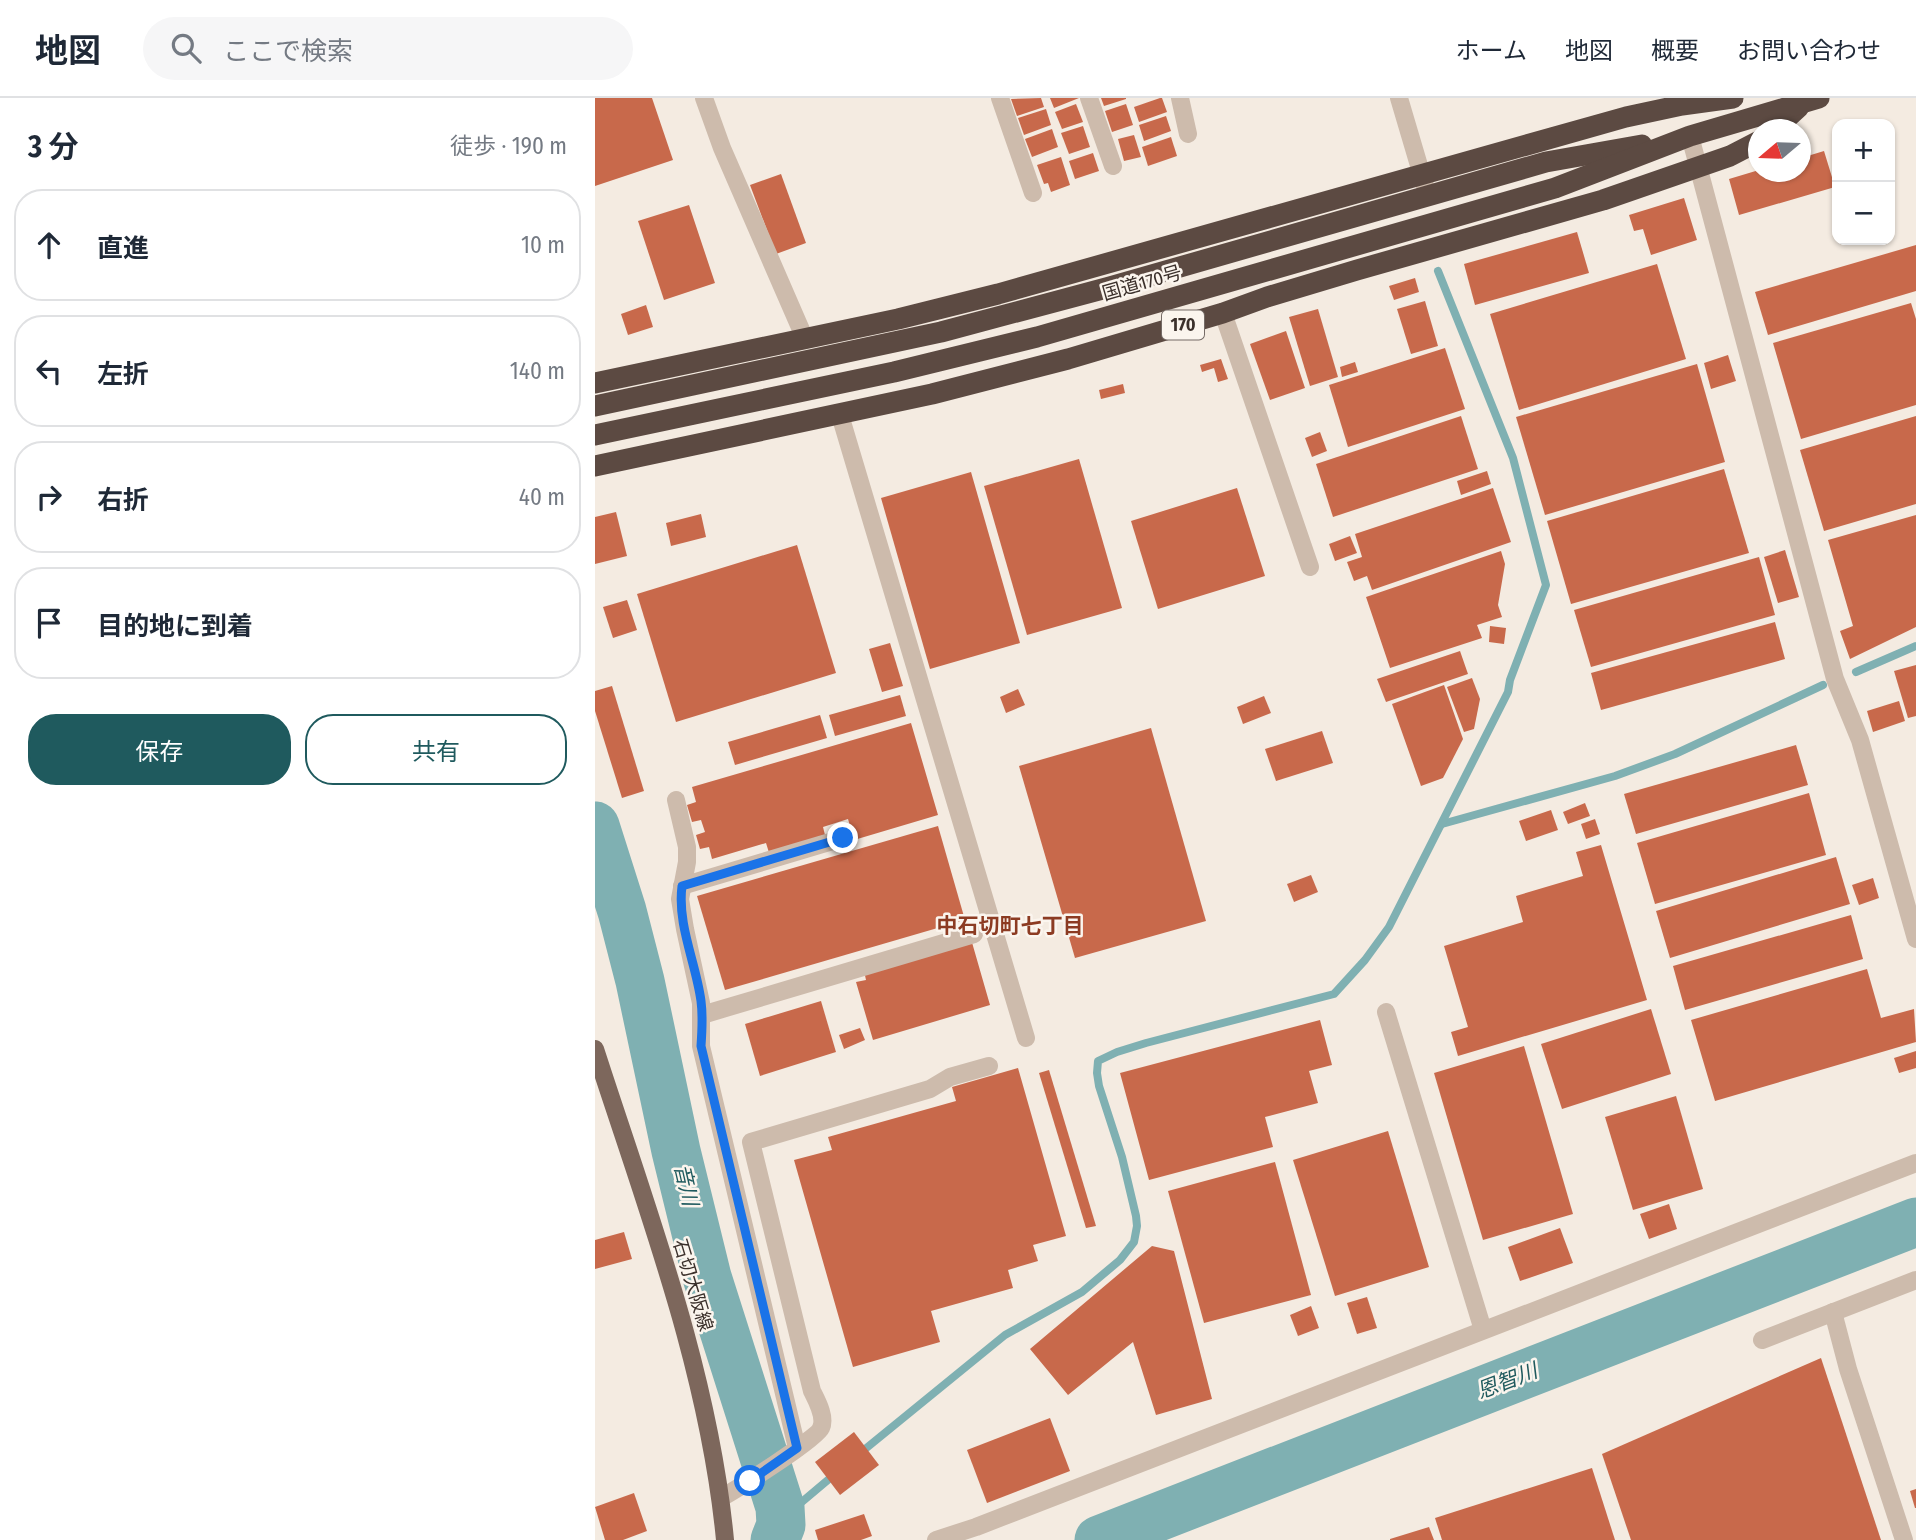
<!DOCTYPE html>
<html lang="ja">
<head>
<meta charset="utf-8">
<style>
	:root { --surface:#fff; --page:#f6f6f7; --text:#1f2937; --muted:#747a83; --line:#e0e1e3; --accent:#1f5a5e }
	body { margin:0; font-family:"Fira Sans Condensed","Noto Sans JP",sans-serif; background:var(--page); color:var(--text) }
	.controls { position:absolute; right:21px; top:21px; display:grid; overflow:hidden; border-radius:14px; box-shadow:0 2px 5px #0004 }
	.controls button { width:63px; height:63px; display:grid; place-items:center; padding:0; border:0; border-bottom:2px solid var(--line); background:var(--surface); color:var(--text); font:35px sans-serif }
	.compass { position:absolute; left:1153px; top:21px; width:63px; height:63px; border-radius:50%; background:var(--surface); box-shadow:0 2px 5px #0004; rotate:251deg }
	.stop { position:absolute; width:21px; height:21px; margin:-16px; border:5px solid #1a73e8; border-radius:50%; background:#fff }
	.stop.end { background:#1a73e8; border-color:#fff; box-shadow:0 2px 7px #0008 }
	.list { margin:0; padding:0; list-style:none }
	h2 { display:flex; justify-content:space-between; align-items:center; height:91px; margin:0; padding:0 28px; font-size:30px }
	h2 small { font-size:23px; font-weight:400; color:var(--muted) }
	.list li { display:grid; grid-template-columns:46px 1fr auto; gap:21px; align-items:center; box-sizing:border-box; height:112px; margin:0 14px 14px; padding:0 14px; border:2px solid var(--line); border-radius:28px }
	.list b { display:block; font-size:26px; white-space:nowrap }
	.list em { font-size:23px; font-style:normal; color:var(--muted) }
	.actions { display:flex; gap:14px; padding:21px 28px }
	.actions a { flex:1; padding:16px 0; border:2px solid var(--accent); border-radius:28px; text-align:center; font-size:24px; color:var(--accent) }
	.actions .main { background:var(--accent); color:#fff }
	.icon { flex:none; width:38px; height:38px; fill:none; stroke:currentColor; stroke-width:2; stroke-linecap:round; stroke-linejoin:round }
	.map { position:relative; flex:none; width:1321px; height:1442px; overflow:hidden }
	header { display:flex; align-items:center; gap:42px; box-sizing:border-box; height:98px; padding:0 35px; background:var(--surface); border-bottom:2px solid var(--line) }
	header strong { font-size:33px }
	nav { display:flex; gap:38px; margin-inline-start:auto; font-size:24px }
	.search { width:490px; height:63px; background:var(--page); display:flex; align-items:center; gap:18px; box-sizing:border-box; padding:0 24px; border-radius:38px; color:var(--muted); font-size:26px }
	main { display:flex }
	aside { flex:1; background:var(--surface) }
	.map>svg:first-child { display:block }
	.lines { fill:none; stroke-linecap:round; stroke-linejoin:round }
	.stream { stroke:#7fb0b2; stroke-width:8 }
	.river { stroke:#7fb0b2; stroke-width:49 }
	.building { fill:#c8694b }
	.minor { stroke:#cdbbac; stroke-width:18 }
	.major { stroke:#7d675c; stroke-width:18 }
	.highway { stroke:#5c4a42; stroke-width:21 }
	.route { stroke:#1a73e8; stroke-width:9 }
	.labels { text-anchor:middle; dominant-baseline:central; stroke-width:5; stroke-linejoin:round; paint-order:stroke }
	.shield { fill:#fbf5ee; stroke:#756b66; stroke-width:2 }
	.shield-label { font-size:18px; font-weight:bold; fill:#3b302b }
	.street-label { font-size:19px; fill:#3b302b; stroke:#fbf5ee }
	.neighbourhood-label { font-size:21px; font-weight:bold; fill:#8c3b22; stroke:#fbf5ee }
	.water-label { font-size:21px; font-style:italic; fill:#1f5a5e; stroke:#fbf5ee }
</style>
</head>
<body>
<header>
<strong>地図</strong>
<div class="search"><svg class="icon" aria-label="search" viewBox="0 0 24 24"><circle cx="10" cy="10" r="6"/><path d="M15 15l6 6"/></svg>ここで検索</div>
<nav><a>ホーム</a><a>地図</a><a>概要</a><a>お問い合わせ</a></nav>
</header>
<main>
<aside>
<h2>3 分<small>徒歩 · 190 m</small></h2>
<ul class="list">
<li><svg class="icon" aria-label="ahead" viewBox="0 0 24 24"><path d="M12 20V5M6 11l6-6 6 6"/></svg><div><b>直進</b></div><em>10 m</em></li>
<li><svg class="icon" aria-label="left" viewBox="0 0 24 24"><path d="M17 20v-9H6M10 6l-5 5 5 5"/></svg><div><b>左折</b></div><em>140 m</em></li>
<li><svg class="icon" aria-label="right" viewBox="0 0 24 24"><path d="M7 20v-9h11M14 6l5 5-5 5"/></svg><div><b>右折</b></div><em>40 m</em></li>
<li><svg class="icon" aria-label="arrive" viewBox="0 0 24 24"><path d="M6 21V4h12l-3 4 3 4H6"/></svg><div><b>目的地に到着</b></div></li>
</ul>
<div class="actions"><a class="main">保存</a><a>共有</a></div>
</aside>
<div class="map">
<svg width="1321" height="1442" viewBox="0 0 1321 1442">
	<rect width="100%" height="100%" fill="#f4ebe1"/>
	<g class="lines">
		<g class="stream">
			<polyline points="1261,574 1321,548"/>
			<polyline points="847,726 1020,678 1080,656 1228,587"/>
			<polyline points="264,1356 410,1237 487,1194 525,1162 539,1144 542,1128 541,1118 527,1059 504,988 502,975 503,963 522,954 551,945 739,896 770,862 794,829 913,594 915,582 951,487 918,360 843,173"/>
			<polyline points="169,1412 179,1393"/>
			<polyline points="187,1417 202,1408 240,1376"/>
		</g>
		<g class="river">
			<polyline points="0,728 27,813 45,883 81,1053 112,1179 185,1409 186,1427 180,1442"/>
			<polyline points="504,1442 1321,1124"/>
		</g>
	</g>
	<g class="building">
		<polygon points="0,0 57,0 78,62 0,88"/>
		<polygon points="446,0 449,9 422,18 416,1"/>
		<polygon points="455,0 484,0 459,10"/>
		<polygon points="506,0 531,0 531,1 509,8"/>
		<polygon points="565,0 567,0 572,14 544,24 539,9"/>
		<polygon points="481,6 488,24 467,31 460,14"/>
		<polygon points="531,6 538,27 517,34 510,13"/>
		<polygon points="451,11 456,27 429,37 423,20"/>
		<polygon points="571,18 576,33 549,43 544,27"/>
		<polygon points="488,28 495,49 474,56 466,35"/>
		<polygon points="457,31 463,49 437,59 430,41"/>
		<polygon points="539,37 546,59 529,63 523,41"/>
		<polygon points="576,39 582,58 553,68 547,49"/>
		<polygon points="1229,53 1240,89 1144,117 1134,81 1164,72 1206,74 1206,60"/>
		<polygon points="498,55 504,73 480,81 474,63"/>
		<polygon points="466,59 475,87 456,94 453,85 449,86 442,67"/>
		<polygon points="186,76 211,145 181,156 155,87"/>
		<polygon points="1089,100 1102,142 1056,157 1048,131 1039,133 1034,117"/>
		<polygon points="94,107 120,185 69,202 43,123"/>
		<polygon points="982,134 994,175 880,207 869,166"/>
		<polygon points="1321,147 1321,193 1173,237 1160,194"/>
		<polygon points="1062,166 1091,261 924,312 895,216"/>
		<polygon points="820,180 824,194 799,202 794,188"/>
		<polygon points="830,203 843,248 816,256 802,211"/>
		<polygon points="1316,205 1321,221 1321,307 1206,341 1178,245"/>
		<polygon points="51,207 58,229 33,237 26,216"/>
		<polygon points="723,211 743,279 715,288 694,219"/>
		<polygon points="691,233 710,290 675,302 655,246"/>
		<polygon points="850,250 870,311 753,349 734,287"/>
		<polygon points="1133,257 1141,283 1116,291 1109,265"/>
		<polygon points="626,261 633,281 623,284 619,270 607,274 605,267"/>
		<polygon points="760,264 763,274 747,279 745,269"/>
		<polygon points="1102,266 1130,364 950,417 921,319"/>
		<polygon points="528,286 530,295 506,301 504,292"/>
		<polygon points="866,318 883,371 738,419 721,366"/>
		<polygon points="1321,318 1321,406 1229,433 1205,352"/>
		<polygon points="725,334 732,353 717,359 710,340"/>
		<polygon points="484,361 527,510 432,537 389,388"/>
		<polygon points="1129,371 1154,455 976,506 952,423"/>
		<polygon points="892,373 896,386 866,397 862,383"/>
		<polygon points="376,374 425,545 335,571 286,400"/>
		<polygon points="642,390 670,478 563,511 536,423"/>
		<polygon points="898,390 916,444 777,492 772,478 759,483 752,464 767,459 760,436"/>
		<polygon points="21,414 32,458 0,466 0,419"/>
		<polygon points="106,416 111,439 76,448 71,425"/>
		<polygon points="1321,417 1321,529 1255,561 1245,533 1258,528 1233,442"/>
		<polygon points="755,438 762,455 740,463 734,446"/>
		<polygon points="202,447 241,575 81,624 42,496"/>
		<polygon points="1190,452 1204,499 1183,505 1169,459"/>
		<polygon points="906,453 910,466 903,507 907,519 882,527 887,540 795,570 771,499"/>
		<polygon points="1164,459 1180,517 996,569 979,512"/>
		<polygon points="32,502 42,532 18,540 8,509"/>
		<polygon points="1180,524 1190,561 1006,612 996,575"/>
		<polygon points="895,528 911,530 909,546 894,544"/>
		<polygon points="295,545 308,588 287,594 274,551"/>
		<polygon points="865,553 873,576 791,604 782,581"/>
		<polygon points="1321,567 1321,618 1313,620 1299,573"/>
		<polygon points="877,580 885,601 879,631 869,634 852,589"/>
		<polygon points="849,587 868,641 848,680 826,688 797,606"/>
		<polygon points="17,588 49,693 27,700 0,613 0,593"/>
		<polygon points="423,591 430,607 411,615 405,599"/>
		<polygon points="305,597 311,618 240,638 234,617"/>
		<polygon points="669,598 676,615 648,626 642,609"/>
		<polygon points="1304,603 1310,623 1278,634 1272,613"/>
		<polygon points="225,617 232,640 140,667 133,644"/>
		<polygon points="316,625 343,717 259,742 253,721 228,729 232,745 176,761 171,745 117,761 114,749 105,751 101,737 110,734 106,722 97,724 92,707 101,704 97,689"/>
		<polygon points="556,630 611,823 480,860 424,668"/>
		<polygon points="727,633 738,665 681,683 670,651"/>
		<polygon points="1201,647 1213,687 1041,736 1029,696"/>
		<polygon points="1214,695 1231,757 1060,806 1042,745"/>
		<polygon points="990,705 995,718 973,726 968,714"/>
		<polygon points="956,712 963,732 931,743 924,723"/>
		<polygon points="1000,721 1005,736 991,741 986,726"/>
		<polygon points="343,728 370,822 130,892 102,798"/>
		<polygon points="1006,747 1052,902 863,958 856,934 873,929 849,848 928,824 921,798 988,778 981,754"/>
		<polygon points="1241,759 1255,806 1075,860 1061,813"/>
		<polygon points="716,777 723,794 699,804 692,786"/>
		<polygon points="1278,780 1284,800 1264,807 1257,787"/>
		<polygon points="1256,817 1268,861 1090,912 1078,868"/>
		<polygon points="376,841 395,907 278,942 261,884 271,882 269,873"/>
		<polygon points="1272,871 1286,920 1319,911 1321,944 1120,1003 1096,922"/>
		<polygon points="226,903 241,954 165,978 150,926"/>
		<polygon points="1056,911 1076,976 967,1011 946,946"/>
		<polygon points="725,922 737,967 714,973 723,1005 670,1019 678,1049 554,1082 525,975"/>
		<polygon points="265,930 270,942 249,951 244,937"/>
		<polygon points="929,948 978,1116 888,1142 839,975"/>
		<polygon points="1321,953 1321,970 1304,975 1299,960"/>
		<polygon points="423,970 471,1138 438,1147 443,1163 413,1172 418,1190 336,1213 345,1244 258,1269 199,1062 237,1052 233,1039 361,1003 357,989"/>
		<polygon points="454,972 501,1128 491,1130 444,975"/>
		<polygon points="1081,998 1108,1091 1038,1112 1010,1019"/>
		<polygon points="793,1033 834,1169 740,1198 698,1062"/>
		<polygon points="680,1064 716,1197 609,1225 573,1093"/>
		<polygon points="1074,1106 1082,1131 1054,1141 1045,1116"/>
		<polygon points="965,1130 978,1165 925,1183 913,1149"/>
		<polygon points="29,1134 37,1161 0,1171 0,1142"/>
		<polygon points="557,1148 579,1153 617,1301 561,1317 538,1244 473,1297 435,1251"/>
		<polygon points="772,1199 782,1230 762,1236 752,1205"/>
		<polygon points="716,1208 724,1230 703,1238 695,1217"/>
		<polygon points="1226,1260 1286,1442 1036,1442 1007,1356"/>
		<polygon points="455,1320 475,1373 392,1405 372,1352"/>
		<polygon points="259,1334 284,1367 245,1397 220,1364"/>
		<polygon points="997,1370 1020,1442 847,1442 840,1420"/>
		<polygon points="1321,1391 1321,1410 1320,1410 1315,1393"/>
		<polygon points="39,1395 52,1433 28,1442 10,1442 0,1409"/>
		<polygon points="269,1416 277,1438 266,1442 223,1442 220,1432"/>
		<polygon points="834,1429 839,1442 795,1442 795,1441"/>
	</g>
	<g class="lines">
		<g class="minor">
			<polyline points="109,0 127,50 210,241"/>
			<polyline points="405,0 438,95"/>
			<polyline points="494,0 518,68"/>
			<polyline points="585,0 593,36"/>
			<polyline points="804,0 833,98"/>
			<polyline points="1095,38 1240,581 1265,642 1321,841"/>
			<polyline points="628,215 715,469"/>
			<polyline points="245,317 431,940"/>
			<polyline points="81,702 92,749 92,764 85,801 90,831 106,905 106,948 202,1350"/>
			<polyline points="87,788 248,740"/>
			<polyline points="791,914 888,1232"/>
			<polyline points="107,917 379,836"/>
			<polyline points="1238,1214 1253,1271 1309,1442"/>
			<polyline points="1167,1242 1321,1182"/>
			<path d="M126,1400C140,1392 222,1341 226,1330C231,1319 222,1303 217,1293L156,1044L335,991L355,979L394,968"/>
			<polyline points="341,1442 381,1429 1321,1065"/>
		</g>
		<path class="major" d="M0,951C52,1112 114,1273 130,1442"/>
		<g class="highway">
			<polyline points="1179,32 1204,9"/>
			<polyline points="0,285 303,221 403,196 1031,19 1087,7 1138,0"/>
			<polyline points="0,308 346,234 515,189 951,64 1047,47"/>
			<polyline points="0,337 299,274 442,239 960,90 1095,38 1224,0"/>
			<polyline points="0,368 337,296 473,261 628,215 672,199 762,172 1008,102 1135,58 1164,43"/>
		</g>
	</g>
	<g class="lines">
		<path class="route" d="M155,1383L202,1350L106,948C107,934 108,918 106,903C101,865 82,827 87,788L248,740"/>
	</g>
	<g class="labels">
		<rect class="shield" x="567" y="212.5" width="42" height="29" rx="5"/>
		<g class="shield-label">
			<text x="588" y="227">170</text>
		</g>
		<g class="street-label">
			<text transform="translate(547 185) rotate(-16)">国道170号</text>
			<text transform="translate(98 1187) rotate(73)">石切大阪線</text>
		</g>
		<g class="neighbourhood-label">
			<text x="415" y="828">中石切町七丁目</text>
		</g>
		<g class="water-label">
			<text transform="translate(91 1087) rotate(77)">音川</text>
			<text transform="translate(912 1283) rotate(-21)">恩智川</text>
		</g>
	</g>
</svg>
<div class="controls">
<button>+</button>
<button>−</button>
</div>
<svg class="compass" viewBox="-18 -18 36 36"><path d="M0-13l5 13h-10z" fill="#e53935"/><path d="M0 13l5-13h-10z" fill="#747a83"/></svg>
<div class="stop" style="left:155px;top:1383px"></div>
<div class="stop end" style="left:248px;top:740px"></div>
</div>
</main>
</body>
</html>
